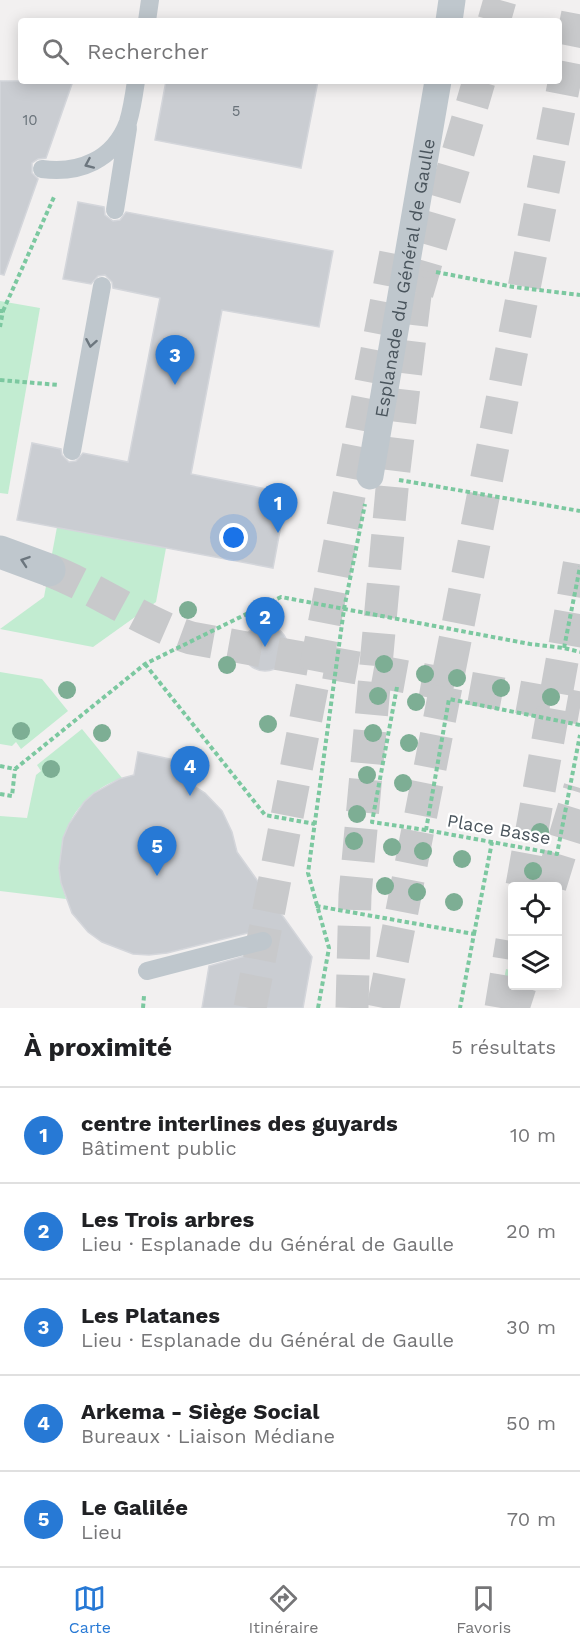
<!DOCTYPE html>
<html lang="fr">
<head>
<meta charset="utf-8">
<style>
	:root { --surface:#fff; --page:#f2f2f2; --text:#202124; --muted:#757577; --line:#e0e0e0; --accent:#2779d5 }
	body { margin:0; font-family:"Work Sans",sans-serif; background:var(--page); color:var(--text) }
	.controls { position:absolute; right:18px; bottom:18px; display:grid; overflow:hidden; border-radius:6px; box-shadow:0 3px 15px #0003 }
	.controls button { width:54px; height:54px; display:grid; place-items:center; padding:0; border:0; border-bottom:2px solid var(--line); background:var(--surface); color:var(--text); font:30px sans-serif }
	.you { position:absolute; left:234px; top:538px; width:21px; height:21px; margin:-15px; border:4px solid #fff; border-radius:50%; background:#1a73e8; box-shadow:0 0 0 9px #1a73e833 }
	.badge { display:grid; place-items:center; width:39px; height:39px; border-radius:50%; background:var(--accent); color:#fff; font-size:20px; font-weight:700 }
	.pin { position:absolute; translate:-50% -50px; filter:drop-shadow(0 2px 3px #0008) }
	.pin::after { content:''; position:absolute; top:32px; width:21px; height:18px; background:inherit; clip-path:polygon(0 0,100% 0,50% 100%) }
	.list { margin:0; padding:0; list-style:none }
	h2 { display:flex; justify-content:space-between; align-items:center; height:78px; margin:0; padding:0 24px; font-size:26px }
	h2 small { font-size:20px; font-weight:400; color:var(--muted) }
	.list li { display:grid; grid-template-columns:39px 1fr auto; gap:18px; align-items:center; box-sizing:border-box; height:96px; padding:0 24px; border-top:2px solid var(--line) }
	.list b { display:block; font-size:22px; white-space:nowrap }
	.list p { margin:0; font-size:20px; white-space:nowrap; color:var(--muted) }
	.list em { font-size:20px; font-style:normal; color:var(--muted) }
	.icon { flex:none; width:33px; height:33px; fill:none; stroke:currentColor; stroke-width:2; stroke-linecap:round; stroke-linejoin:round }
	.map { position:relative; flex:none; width:580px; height:1008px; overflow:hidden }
	.search { position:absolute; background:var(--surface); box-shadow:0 3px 15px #0003; left:18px; right:18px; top:18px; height:66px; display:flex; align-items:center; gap:15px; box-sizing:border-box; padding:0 21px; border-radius:6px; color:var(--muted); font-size:22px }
	.sheet { height:558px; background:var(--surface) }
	nav { display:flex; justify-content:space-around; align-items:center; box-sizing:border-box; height:84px; border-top:2px solid var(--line); background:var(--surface); font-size:16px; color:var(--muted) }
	nav a { display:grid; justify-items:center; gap:3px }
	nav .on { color:var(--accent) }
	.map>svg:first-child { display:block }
	.green { fill:#c2ecd1 }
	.building { fill:#cacdd2; stroke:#d4d6db; stroke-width:1.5 }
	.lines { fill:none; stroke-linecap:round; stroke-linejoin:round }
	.minor-tunnel { stroke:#c8c9cb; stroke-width:33; stroke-dasharray:33 16; stroke-linecap:butt }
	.primary-tunnel { stroke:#c8c9cb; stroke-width:33; stroke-dasharray:33 16; stroke-linecap:butt }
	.motorway-tunnel { stroke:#c8c9cb; stroke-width:33; stroke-dasharray:33 16; stroke-linecap:butt }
	.path { stroke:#7cc8a0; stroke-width:4; stroke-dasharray:4.5 3; stroke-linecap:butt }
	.service { stroke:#bfc7cd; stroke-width:18 }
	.pedestrian { stroke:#bfc7cd; stroke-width:27 }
	.minor { stroke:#bfc7cd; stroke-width:33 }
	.tree { fill:#7dae94 }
	.oneway { stroke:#6c767e }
	.labels { text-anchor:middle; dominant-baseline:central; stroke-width:4.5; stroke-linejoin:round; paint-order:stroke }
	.number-label { font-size:15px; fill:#69727a }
	.street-label { font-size:18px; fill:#49545c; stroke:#fff }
</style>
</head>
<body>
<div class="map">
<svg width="580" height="1008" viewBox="0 0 580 1008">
	<rect width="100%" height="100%" fill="#f2f0f0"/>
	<g class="green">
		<polygon points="0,301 40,308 8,494 0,493"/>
		<polygon points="57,527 166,548 156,602 93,647 0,629 44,597"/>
		<polygon points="0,672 42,679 68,711 21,749 16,742 12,746 0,744"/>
		<path d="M82,729L122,778C69,797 50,847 66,899L0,891V816L27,818L36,775L41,771L37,765Z"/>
		<polygon points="512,954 512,986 522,986 518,1008 502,1008 504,995 501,994 506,969 510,970"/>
	</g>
	<g class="building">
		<polygon points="0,81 73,81 46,158 38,159 32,163 32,173 38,179 4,275 0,274"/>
		<polygon points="166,81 318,81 301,168 155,140"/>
		<polygon points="78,202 104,207 105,215 113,221 120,220 126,212 333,251 319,327 222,310 191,474 287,493 273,568 17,520 32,443 61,449 62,455 69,462 76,461 83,453 128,462 160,298 113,288 112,282 105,275 98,276 91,284 63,279"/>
		<circle cx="265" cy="648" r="23"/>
		<polygon points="138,752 174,760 189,783 205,793 222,811 232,832 237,852 312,957 303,1008 202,1008 209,966 270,949 274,945 274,939 267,930 260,930 167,953 149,955 133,954 102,942 88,932 72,913 61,883 59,868 63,838 69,824 84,802 94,793 119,779 134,775"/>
	</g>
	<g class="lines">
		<g class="minor-tunnel">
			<path d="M49,570C98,589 141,622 191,638L580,708"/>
			<polyline points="250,1008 398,242"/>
		</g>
		<g class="primary-tunnel">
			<polyline points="494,21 500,0"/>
			<polyline points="417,293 479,81"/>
			<polyline points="550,886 580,788"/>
			<polyline points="352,1008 355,895 393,478 418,270"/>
			<polyline points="513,1008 520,986"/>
		</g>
		<g class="motorway-tunnel">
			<polyline points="522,886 580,560"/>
			<polyline points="383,1008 580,2"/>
			<polyline points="501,1008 512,941"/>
		</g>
		<g class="path">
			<polyline points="436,272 514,287 580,295"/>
			<polyline points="0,311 3,311 0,327"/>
			<polyline points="3,311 54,197"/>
			<polyline points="0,380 59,385"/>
			<polyline points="399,480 580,511"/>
			<polyline points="564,648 580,567"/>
			<polyline points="145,664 265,815 315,824"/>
			<polyline points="397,687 372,822 426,830"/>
			<polyline points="580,725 449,699 426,830 557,854 580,735"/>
			<polyline points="0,766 15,769 145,664 281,597 530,644 564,648 580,652"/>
			<polyline points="0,794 12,796 15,769"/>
			<polyline points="316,906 474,934 460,1008"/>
			<polyline points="474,934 492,842"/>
			<polyline points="143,1008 144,996"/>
			<polyline points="318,1008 329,948 308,873 344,609 365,504"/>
		</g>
		<g class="service">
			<polyline points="147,21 150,0"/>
			<path d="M42,169C79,174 114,160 128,122C132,109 134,95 136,81"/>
			<polyline points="115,210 128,128"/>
			<polyline points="72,451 102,286"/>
			<polyline points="147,971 263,941"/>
		</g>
		<g class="pedestrian">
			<polyline points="449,21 452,0"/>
			<path id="s1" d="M370,476L438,81"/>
		</g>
		<polyline class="minor" points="0,552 49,570"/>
	</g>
	<g class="tree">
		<circle cx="188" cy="610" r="9"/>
		<circle cx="384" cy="664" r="9"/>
		<circle cx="227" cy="665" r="9"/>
		<circle cx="425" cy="674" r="9"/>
		<circle cx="457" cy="678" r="9"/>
		<circle cx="501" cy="688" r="9"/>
		<circle cx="67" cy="690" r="9"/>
		<circle cx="378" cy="696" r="9"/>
		<circle cx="551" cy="697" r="9"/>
		<circle cx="416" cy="702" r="9"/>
		<circle cx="268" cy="724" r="9"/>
		<circle cx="21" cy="731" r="9"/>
		<circle cx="102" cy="733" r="9"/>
		<circle cx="373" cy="733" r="9"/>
		<circle cx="409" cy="743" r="9"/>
		<circle cx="51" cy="769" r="9"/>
		<circle cx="367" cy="775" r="9"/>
		<circle cx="403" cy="783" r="9"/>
		<circle cx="357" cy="814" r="9"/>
		<circle cx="540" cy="832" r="9"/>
		<circle cx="354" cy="841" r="9"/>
		<circle cx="392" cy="847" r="9"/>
		<circle cx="423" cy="851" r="9"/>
		<circle cx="462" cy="859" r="9"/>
		<circle cx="533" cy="871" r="9"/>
		<circle cx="385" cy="886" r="9"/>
		<circle cx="417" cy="892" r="9"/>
		<circle cx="454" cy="902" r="9"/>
	</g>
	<defs><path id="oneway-chevron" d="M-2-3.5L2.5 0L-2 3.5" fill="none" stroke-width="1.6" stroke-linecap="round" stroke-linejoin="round" transform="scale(1.5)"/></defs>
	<g class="oneway">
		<use href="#oneway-chevron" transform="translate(89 164) rotate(156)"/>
		<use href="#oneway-chevron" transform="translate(91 343) rotate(100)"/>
		<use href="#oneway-chevron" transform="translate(25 561) rotate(-161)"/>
	</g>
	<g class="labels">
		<g class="number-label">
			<text x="236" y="111">5</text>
			<text x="30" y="120">10</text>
		</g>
		<g class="street-label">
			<text stroke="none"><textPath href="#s1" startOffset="201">Esplanade du Général de Gaulle</textPath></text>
			<text transform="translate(499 829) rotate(10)">Place Basse</text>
		</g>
	</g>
</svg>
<div class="controls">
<button><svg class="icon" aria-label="locate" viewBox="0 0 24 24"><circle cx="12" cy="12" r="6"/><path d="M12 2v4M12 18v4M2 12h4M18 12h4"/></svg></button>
<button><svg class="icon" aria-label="layers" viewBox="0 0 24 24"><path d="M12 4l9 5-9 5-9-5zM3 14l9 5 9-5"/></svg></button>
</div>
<div class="you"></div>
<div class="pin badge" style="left:278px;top:533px">1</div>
<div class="pin badge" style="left:265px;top:647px">2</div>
<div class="pin badge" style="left:175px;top:385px">3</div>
<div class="pin badge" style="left:190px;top:796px">4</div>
<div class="pin badge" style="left:157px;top:876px">5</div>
<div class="search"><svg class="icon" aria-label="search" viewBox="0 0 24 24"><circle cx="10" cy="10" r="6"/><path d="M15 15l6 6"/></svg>Rechercher</div>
</div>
<section class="sheet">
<h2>À proximité<small>5 résultats</small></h2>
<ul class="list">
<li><span class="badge">1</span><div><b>centre interlines des guyards</b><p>Bâtiment public</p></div><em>10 m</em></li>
<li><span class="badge">2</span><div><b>Les Trois arbres</b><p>Lieu · Esplanade du Général de Gaulle</p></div><em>20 m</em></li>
<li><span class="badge">3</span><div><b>Les Platanes</b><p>Lieu · Esplanade du Général de Gaulle</p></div><em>30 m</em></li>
<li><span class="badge">4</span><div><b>Arkema - Siège Social</b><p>Bureaux · Liaison Médiane</p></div><em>50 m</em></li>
<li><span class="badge">5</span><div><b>Le Galilée</b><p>Lieu</p></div><em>70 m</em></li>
</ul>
</section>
<nav>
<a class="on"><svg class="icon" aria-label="map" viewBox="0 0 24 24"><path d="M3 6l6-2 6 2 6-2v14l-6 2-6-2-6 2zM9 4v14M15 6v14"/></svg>Carte</a>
<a><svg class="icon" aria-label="directions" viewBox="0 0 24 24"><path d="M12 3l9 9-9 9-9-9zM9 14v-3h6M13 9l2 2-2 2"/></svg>Itinéraire</a>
<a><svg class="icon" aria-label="saved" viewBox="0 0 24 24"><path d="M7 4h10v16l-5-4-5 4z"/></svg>Favoris</a>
</nav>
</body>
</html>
